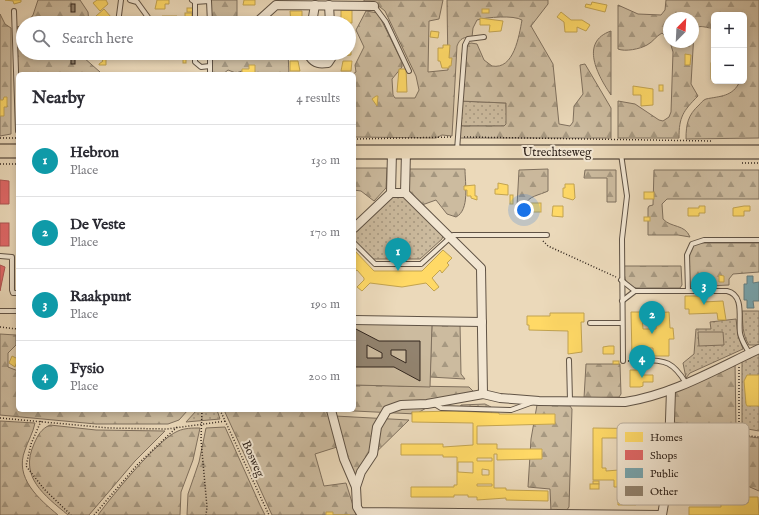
<!DOCTYPE html>
<html lang="en">
<head>
<meta charset="utf-8">
<style>
	:root { --surface:#fff; --page:#f2f2f3; --text:#2b2b33; --muted:#7c7c81; --line:#e1e1e2; --accent:#0b8043 }
	body { margin:0; font-family:"IM FELL English",serif; background:var(--page); color:var(--text) }
	.controls { position:absolute; right:12px; top:12px; display:grid; overflow:hidden; border-radius:6px; box-shadow:0 2px 6px #0003 }
	.controls button { width:36px; height:36px; display:grid; place-items:center; padding:0; border:0; border-bottom:1px solid var(--line); background:var(--surface); color:var(--text); font:20px sans-serif }
	.compass { position:absolute; left:663px; top:12px; width:36px; height:36px; border-radius:50%; background:var(--surface); box-shadow:0 2px 6px #0003; rotate:24deg }
	.you { position:absolute; left:524px; top:210px; width:14px; height:14px; margin:-10px; border:3px solid #fff; border-radius:50%; background:#1a73e8; box-shadow:0 0 0 6px #1a73e833 }
	.badge { display:grid; place-items:center; width:26px; height:26px; border-radius:50%; background:var(--accent); color:#fff; font-size:13px; font-weight:700 }
	.pin { position:absolute; translate:-50% -33px; filter:drop-shadow(0 1px 2px #0008) }
	.pin::after { content:''; position:absolute; top:21px; width:14px; height:12px; background:inherit; clip-path:polygon(0 0,100% 0,50% 100%) }
	.list { margin:0; padding:0; list-style:none }
	h2 { display:flex; justify-content:space-between; align-items:center; height:52px; margin:0; padding:0 16px; font-size:17px }
	h2 small { font-size:13px; font-weight:400; color:var(--muted) }
	.list li { display:grid; grid-template-columns:26px 1fr auto; gap:12px; align-items:center; box-sizing:border-box; height:72px; padding:0 16px; border-top:1px solid var(--line) }
	.list b { display:block; font-size:15px; white-space:nowrap }
	.list p { margin:0; font-size:13px; white-space:nowrap; color:var(--muted) }
	.list em { font-size:13px; font-style:normal; color:var(--muted) }
	.icon { flex:none; width:22px; height:22px; fill:none; stroke:currentColor; stroke-width:2; stroke-linecap:round; stroke-linejoin:round }
	.map { position:relative; flex:none; width:759px; height:515px; overflow:hidden }
	.search { position:absolute; background:var(--surface); box-shadow:0 2px 6px #0003; left:16px; top:16px; width:340px; height:44px; display:flex; align-items:center; gap:10px; box-sizing:border-box; padding:0 14px; border-radius:22px; color:var(--muted); font-size:15px }
	.panel { position:absolute; background:var(--surface); box-shadow:0 2px 6px #0003; left:16px; top:72px; width:340px; height:340px; border-radius:6px }
	.map>svg:first-child { display:block }
	.grass { fill:url(#grass-dots); stroke:#7f705e }
	.forest { fill:url(#forest-firs); stroke:#7f705e }
	.park { fill:#ccbb9f; stroke:#7f705e }
	.homes { fill:#ffd966; stroke:#c2a350; fill-rule:evenodd }
	.shops { fill:#e06666; stroke:#ac5350 }
	.public { fill:#76a5af; stroke:#627f84 }
	.building { fill:#92836f; stroke:#32261e; fill-rule:evenodd }
	.lines { fill:none; stroke-linecap:round; stroke-linejoin:round }
	.lane-casing { stroke:#605345; stroke-width:6 }
	.street-casing { stroke:#605345; stroke-width:10 }
	.primary-casing { stroke:#32261e; stroke-width:15 }
	.path { stroke:#32261e; stroke-width:1.5; stroke-dasharray:1 2; stroke-linecap:butt }
	.lane { stroke:#f2e6d2; stroke-width:4 }
	.street { stroke:#f2e6d2; stroke-width:8 }
	.primary { stroke:#ebd9ba; stroke-width:13 }
	.labels { text-anchor:middle; dominant-baseline:central; stroke-width:4; stroke-linejoin:round; paint-order:stroke }
	.street-label { font-size:12px; fill:#32261e; stroke:#f2e6d2 }
	.key { fill:#f2e6d2; stroke:#b8ac9c; stroke-width:1 }
	.key-label { font-size:11px; fill:#32261e }
</style>
</head>
<body>
<div class="map">
<svg width="759" height="515" viewBox="0 0 759 515">
	<defs>
		<pattern id="grass-dots" width="8" height="8" patternUnits="userSpaceOnUse"><rect width="8" height="8" fill="#ccbb9f"/><path d="M2 2h.1M6 6h.1" fill="none" stroke="#a69881" stroke-width="1.8" stroke-linecap="round"/></pattern>
		<pattern id="forest-firs" width="22" height="20" patternUnits="userSpaceOnUse"><rect width="22" height="20" fill="#ccbb9f"/><path d="M5 1l3.5 6h-7zM16 11l3.5 6h-7z" fill="#a69881"/></pattern>
	</defs>
	<rect width="100%" height="100%" fill="#ebd9ba"/>
	<filter id="stains"><feTurbulence type="fractalNoise" baseFrequency=".005" numOctaves="4"/><feColorMatrix values="0 0 0 0 .2 0 0 0 0 .09 0 0 0 0 .02 0 0 0 .5 -.17"/></filter>
	<radialGradient id="worn" r=".72"><stop offset=".6" stop-color="#630" stop-opacity="0"/><stop offset="1" stop-color="#630" stop-opacity=".3"/></radialGradient>
	<g class="grass">
		<polygon points="459,101 506,103 507,124 504,126 458,126"/>
		<polygon points="391,195 403,196 443,235 442,239 420,259 373,259 354,240 354,232"/>
		<path d="M742,311H759V345H749C742,334 743,324 742,311Z"/>
		<polygon points="736,319 738,335 743,349 690,373 686,378 683,363 694,354 696,329 711,329 710,322"/>
		<polygon points="759,350 759,431 742,428 742,359"/>
		<polygon points="485,404 491,407 492,416 458,412 461,405"/>
		<polygon points="197,410 217,410 220,419 186,422"/>
	</g>
	<g class="forest">
		<polygon points="38,0 80,0 88,12 89,23 27,23 33,15"/>
		<rect x="211" y="0" width="26" height="23"/>
		<path d="M364,0H443L439,19L429,21L428,72L448,70L447,0H548V4L531,26L553,64L559,124L570,126L573,122L574,106L583,94L580,65L585,64L611,108V138H457L458,126H504L506,124V103L459,101L462,54L464,46L471,43L477,44L484,60L492,66C514,70 519,36 522,20C514,15 487,17 477,20L473,28L472,37C464,37 460,38 457,46L452,136L442,135L436,138L354,137L353,74L356,72L355,65L364,47L356,30L366,11L378,13L402,62V67L392,79L393,95L395,98H415L419,90L416,76L385,11L380,7L364,3Z"/>
		<path d="M666,0H759V138L686,139C686,124 688,115 699,105C701,103 703,100 706,99C720,96 733,97 740,81H744V15H714V28C706,29 698,22 694,32L691,84L698,96C683,111 679,117 679,138H618V101L635,104L659,120L663,121L669,117L671,112L673,52L670,42H693V18H669V40L662,33C656,36 653,42 647,45C640,49 625,52 618,49V5L638,14L661,15L665,10Z"/>
		<polygon points="0,14 5,24 11,28 11,134 0,136"/>
		<polygon points="23,25 23,53 81,53 83,57 100,72 100,74 18,74 18,134 16,36 17,27"/>
		<path d="M611,31V95C598,76 579,42 611,31Z"/>
		<polygon points="211,53 288,53 289,74 256,74 245,70 236,73 228,70 223,74 211,74"/>
		<polygon points="354,168 387,168 386,188 374,201 361,191 354,190"/>
		<path d="M407,169H465C465,183 470,210 456,217L447,214L436,200L422,205L407,190Z"/>
		<path d="M548,169V191C540,195 528,196 525,205L517,206L519,170Z"/>
		<polygon points="585,170 616,170 616,202 607,202 607,178 584,178"/>
		<path d="M654,170H759V199H667L662,204L663,219C671,228 685,224 690,237L678,235H648V208L649,206L653,205Z"/>
		<polygon points="696,243 759,243 759,272 733,274 729,279 729,285 688,287 690,250"/>
		<path d="M624,266H681L682,285L680,288H633C624,284 624,274 624,266Z"/>
		<polygon points="432,324 460,324 461,374 465,379 430,377"/>
		<polygon points="0,334 16,335 16,345 8,353 8,367 18,371 18,410 188,410 179,420 168,424 96,424 0,415"/>
		<polygon points="735,362 736,429 672,422 674,392"/>
		<polygon points="586,364 620,364 621,394 619,397 584,398"/>
		<polygon points="354,385 469,387 478,396 433,404 416,414 334,410 354,410"/>
		<polygon points="537,405 570,406 572,409 569,507 566,511 551,511 550,489 528,487 531,439"/>
		<polygon points="224,410 327,410 337,447 315,454 324,486 346,483 356,515 272,515"/>
		<polygon points="335,416 409,420 360,468 352,478"/>
		<path d="M0,421L35,423C33,433 28,441 25,450C14,478 39,499 58,515H0Z"/>
		<path d="M50,425L96,430L165,431L135,461L89,515H68C44,495 19,477 34,444C38,435 41,429 50,425Z"/>
		<polygon points="225,427 260,505 265,515 187,515 188,494 199,462 206,428"/>
		<path d="M200,428L193,460L181,492L180,515H98C112,496 158,439 178,431C185,428 192,428 200,428Z"/>
		<polygon points="743,436 759,438 759,491 743,484"/>
	</g>
	<g class="park">
		<polygon points="354,323 432,324 430,387 354,385"/>
		<polygon points="698,332 723,332 724,345 699,346"/>
	</g>
	<g class="homes">
		<polygon points="5,0 21,0 21,2 14,4 13,1"/>
		<polygon points="97,0 106,0 108,4 100,11 93,3"/>
		<polygon points="157,0 169,0 169,4 165,4 165,9 155,9"/>
		<polygon points="244,0 255,0 255,5 243,5"/>
		<polygon points="592,2 607,5 605,12 585,7 586,4 591,5"/>
		<rect x="187" y="8" width="6" height="4"/>
		<polygon points="104,9 111,17 106,20 107,22 102,23 96,16"/>
		<rect x="482" y="9" width="7" height="4"/>
		<polygon points="341,10 352,10 352,23 345,23 345,19 341,19"/>
		<polygon points="290,11 302,11 302,18 299,18 299,23 291,23"/>
		<polygon points="561,12 571,20 582,20 590,25 586,31 577,27 577,32 565,32 564,22 557,17"/>
		<rect x="185" y="13" width="7" height="5"/>
		<polygon points="162,16 177,16 177,23 162,22"/>
		<polygon points="480,18 503,21 501,31 489,32 490,25 480,25"/>
		<rect x="349" y="30" width="2" height="10"/>
		<polygon points="431,31 439,32 438,38 430,37"/>
		<polygon points="443,45 450,45 449,58 452,58 451,66 449,66 449,68 442,68 440,61 438,61 438,48 443,48"/>
		<polygon points="349,46 351,46 351,55 339,56 339,53 349,53"/>
		<polygon points="96,53 111,53 111,54 106,57 106,65 99,65 99,64 103,61"/>
		<rect x="162" y="53" width="13" height="6"/>
		<rect x="293" y="53" width="9" height="2"/>
		<polygon points="685,54 691,55 690,65 685,65"/>
		<rect x="183" y="58" width="3" height="5"/>
		<polygon points="290,61 298,61 300,71 290,71"/>
		<polygon points="343,61 352,61 351,71 341,71"/>
		<rect x="711" y="63" width="3" height="16"/>
		<polygon points="249,65 255,65 255,74 242,74 242,69 249,69"/>
		<polygon points="399,69 406,69 407,92 397,92"/>
		<rect x="659" y="85" width="4" height="6"/>
		<polygon points="633,86 653,89 653,105 641,106 641,95 633,95"/>
		<polygon points="376,96 378,96 377,106 372,99"/>
		<polygon points="4,97 7,97 7,107 4,107 4,116 0,116 0,100 3,100"/>
		<polygon points="498,183 508,185 508,195 495,194 495,189 498,189"/>
		<polygon points="565,184 574,184 575,198 573,200 563,197 563,188 565,188"/>
		<polygon points="475,185 475,196 477,196 477,200 471,198 471,196 467,196 467,190 464,190 464,186"/>
		<rect x="644" y="192" width="10" height="7"/>
		<rect x="510" y="195" width="3" height="9"/>
		<rect x="528" y="203" width="13" height="9"/>
		<polygon points="553,206 563,206 563,217 552,216"/>
		<polygon points="699,206 705,206 705,213 699,213 699,216 688,216 688,208 699,208"/>
		<polygon points="744,206 750,206 750,211 744,211 744,216 733,216 733,208"/>
		<rect x="644" y="217" width="6" height="4"/>
		<polygon points="354,250 374,271 422,271 443,250 452,258 447,263 449,265 442,273 440,270 432,278 439,287 434,291 426,283 402,287 370,283 362,291 357,287 364,280 364,278 357,270 354,272"/>
		<polygon points="719,275 724,276 724,282 719,282"/>
		<polygon points="685,296 702,296 703,302 723,301 726,320 718,320 717,313 689,314 689,309 685,309"/>
		<polygon points="631,312 643,312 643,316 642,315 643,329 656,329 656,321 652,321 652,313 669,312 670,328 673,328 674,339 669,339 669,356 653,356 653,348 641,348 641,356 632,357"/>
		<polygon points="550,313 584,313 584,322 581,322 582,352 568,354 568,331 529,330 529,325 527,325 527,316 550,316"/>
		<polygon points="609,346 614,346 614,354 603,354 603,347"/>
		<polygon points="12,356 18,359 15,367 9,363"/>
		<rect x="613" y="361" width="6" height="3"/>
		<polygon points="630,370 643,370 643,375 653,375 653,382 643,382 643,386 640,387 630,387"/>
		<polygon points="747,375 759,375 759,406 747,406 746,404 744,381"/>
		<path d="M455,411L499,413V414H555V424L477,426V444H497V449H542V459L497,460V454H494V488H506V490L548,491V501L506,500V498L477,500V497H468V495H454V497H411V487H454V485H457V457H443V455H401V444H443V447L473,445V423L412,422V412ZM477,458H492V461H477ZM458,462H473V473L458,472ZM482,469L489,470V475H482ZM477,484H492V486H477Z"/>
		<path d="M593,428L661,429V480H640V487L636,488V505H618V487H614V480H593ZM602,438H652V469H648V471H632V469L606,471V468H602Z"/>
		<rect x="593" y="481" width="6" height="3"/>
		<rect x="590" y="484" width="9" height="5"/>
		<polygon points="748,497 758,497 759,515 689,515 689,507 721,507 721,503 748,503"/>
		<polygon points="326,512 333,512 333,515 350,515 326,515"/>
	</g>
	<g class="shops">
		<polygon points="0,180 9,181 9,204 0,204"/>
		<rect x="0" y="223" width="9" height="23"/>
		<polygon points="0,265 5,267 0,291"/>
	</g>
	<polygon class="public" points="747,276 753,276 753,283 759,282 759,301 753,301 754,308 747,308 747,300 744,300 744,284 747,284"/>
	<g class="building">
		<rect x="71" y="4" width="4" height="8"/>
		<rect x="71" y="59" width="4" height="5"/>
		<path d="M354,328L379,341H420V381L394,367H354ZM367,345L382,353V358H367ZM391,350H406V363L391,355Z"/>
	</g>
	<g class="lines">
		<defs>
			<g id="lane">
				<polyline points="130,0 137,2 150,20 150,23"/>
				<polyline points="192,0 195,2 209,1 210,23"/>
				<polyline points="374,6 386,22 409,71"/>
				<polyline points="14,11 18,131"/>
				<polyline points="118,23 121,0"/>
				<polyline points="195,23 195,2"/>
				<polyline points="128,53 131,56 139,56 145,53"/>
				<polyline points="195,53 195,62 201,67 210,66"/>
				<polyline points="210,53 210,74"/>
				<polyline points="457,150 465,45 468,39 484,37"/>
				<polyline points="621,154 627,196 622,239 623,361"/>
				<polyline points="354,243 375,264 421,264 453,235 547,235"/>
				<polyline points="0,256 12,257 12,290 13,293 18,293"/>
				<path d="M621,280L635,291H727C745,295 738,319 740,333C741,340 746,347 749,353"/>
				<polyline points="688,291 687,255 692,244 704,240 759,240"/>
				<polyline points="622,301 635,291"/>
				<polyline points="0,311 18,311"/>
				<polyline points="590,323 622,323"/>
				<polyline points="569,360 570,401"/>
				<path d="M642,360C666,360 673,362 686,383"/>
				<polyline points="433,403 441,408 511,410 533,402"/>
			</g>
			<g id="street">
				<polyline points="329,5 330,23"/>
				<polyline points="256,23 276,5 374,6"/>
				<polyline points="312,23 315,5"/>
				<path d="M311,53L310,57C315,64 320,64 328,63L332,57V53"/>
				<path d="M391,193H405L481,268L483,394L500,398L539,401L625,402C672,395 716,369 759,349"/>
				<polyline points="405,193 406,152"/>
				<polyline points="354,228 391,193 392,152"/>
				<polyline points="354,320 482,322"/>
				<polyline points="331,410 344,459 356,487 357,507 360,512 662,515"/>
				<polyline points="356,487 361,472 373,454 377,427 387,410 401,405 427,404 483,394"/>
				<polyline points="662,515 668,480 671,390"/>
			</g>
			<g id="primary">
				<polyline points="0,151 18,151"/>
				<polyline points="354,152 759,152"/>
			</g>
		</defs>
		<use href="#lane" class="lane-casing"/>
		<use href="#street" class="street-casing"/>
		<use href="#primary" class="primary-casing"/>
		<g class="path">
			<polyline points="464,137 712,141"/>
			<polyline points="0,138 18,138"/>
			<polyline points="354,139 452,137"/>
			<polyline points="742,163 759,163"/>
			<polyline points="0,164 18,164"/>
			<polyline points="543,241 548,246 616,277"/>
			<polyline points="0,327 17,329 18,327"/>
			<polyline points="628,361 636,361"/>
			<polyline points="739,367 739,433"/>
			<polyline points="202,410 201,440 207,507 206,515"/>
			<polyline points="220,410 269,515"/>
			<polyline points="0,418 109,428 167,429 226,421"/>
			<polyline points="41,421 31,444 26,466 44,489 71,515"/>
			<polyline points="677,428 759,437"/>
			<polyline points="94,515 138,464 177,427"/>
		</g>
		<use href="#lane" class="lane"/>
		<use href="#street" class="street"/>
		<use href="#primary" class="primary"/>
	</g>
	<g class="labels">
		<g class="street-label">
			<text x="557" y="152">Utrechtseweg</text>
			<text transform="translate(253 459) rotate(66)">Bosweg</text>
		</g>
	</g>
	<rect x="617" y="423" width="132" height="82" rx="6" class="key"/>
	<rect x="625" y="432" width="18" height="10" fill="#ffd966"/>
	<rect x="625" y="450" width="18" height="10" fill="#e06666"/>
	<rect x="625" y="468" width="18" height="10" fill="#76a5af"/>
	<rect x="625" y="486" width="18" height="10" fill="#92836f"/>
	<g class="key-label">
		<text x="650" y="441">Homes</text>
		<text x="650" y="459">Shops</text>
		<text x="650" y="477">Public</text>
		<text x="650" y="495">Other</text>
	</g>
	<rect width="100%" height="100%" filter="url(#stains)"/>
	<rect width="100%" height="100%" fill="url(#worn)"/>
</svg>
<div class="controls">
<button>+</button>
<button>−</button>
</div>
<svg class="compass" viewBox="-18 -18 36 36"><path d="M0-13l5 13h-10z" fill="#e53935"/><path d="M0 13l5-13h-10z" fill="#7c7c81"/></svg>
<div class="you"></div>
<div class="pin badge" style="left:398px;top:271px;background:#0f9aa8">1</div>
<div class="pin badge" style="left:652px;top:334px;background:#0f9aa8">2</div>
<div class="pin badge" style="left:704px;top:305px;background:#0f9aa8">3</div>
<div class="pin badge" style="left:642px;top:378px;background:#0f9aa8">4</div>
<div class="search"><svg class="icon" aria-label="search" viewBox="0 0 24 24"><circle cx="10" cy="10" r="6"/><path d="M15 15l6 6"/></svg>Search here</div>
<section class="panel">
<h2>Nearby<small>4 results</small></h2>
<ul class="list">
<li><span class="badge" style="background:#0f9aa8">1</span><div><b>Hebron</b><p>Place</p></div><em>130 m</em></li>
<li><span class="badge" style="background:#0f9aa8">2</span><div><b>De Veste</b><p>Place</p></div><em>170 m</em></li>
<li><span class="badge" style="background:#0f9aa8">3</span><div><b>Raakpunt</b><p>Place</p></div><em>190 m</em></li>
<li><span class="badge" style="background:#0f9aa8">4</span><div><b>Fysio</b><p>Place</p></div><em>200 m</em></li>
</ul>
</section>
</div>
</body>
</html>
